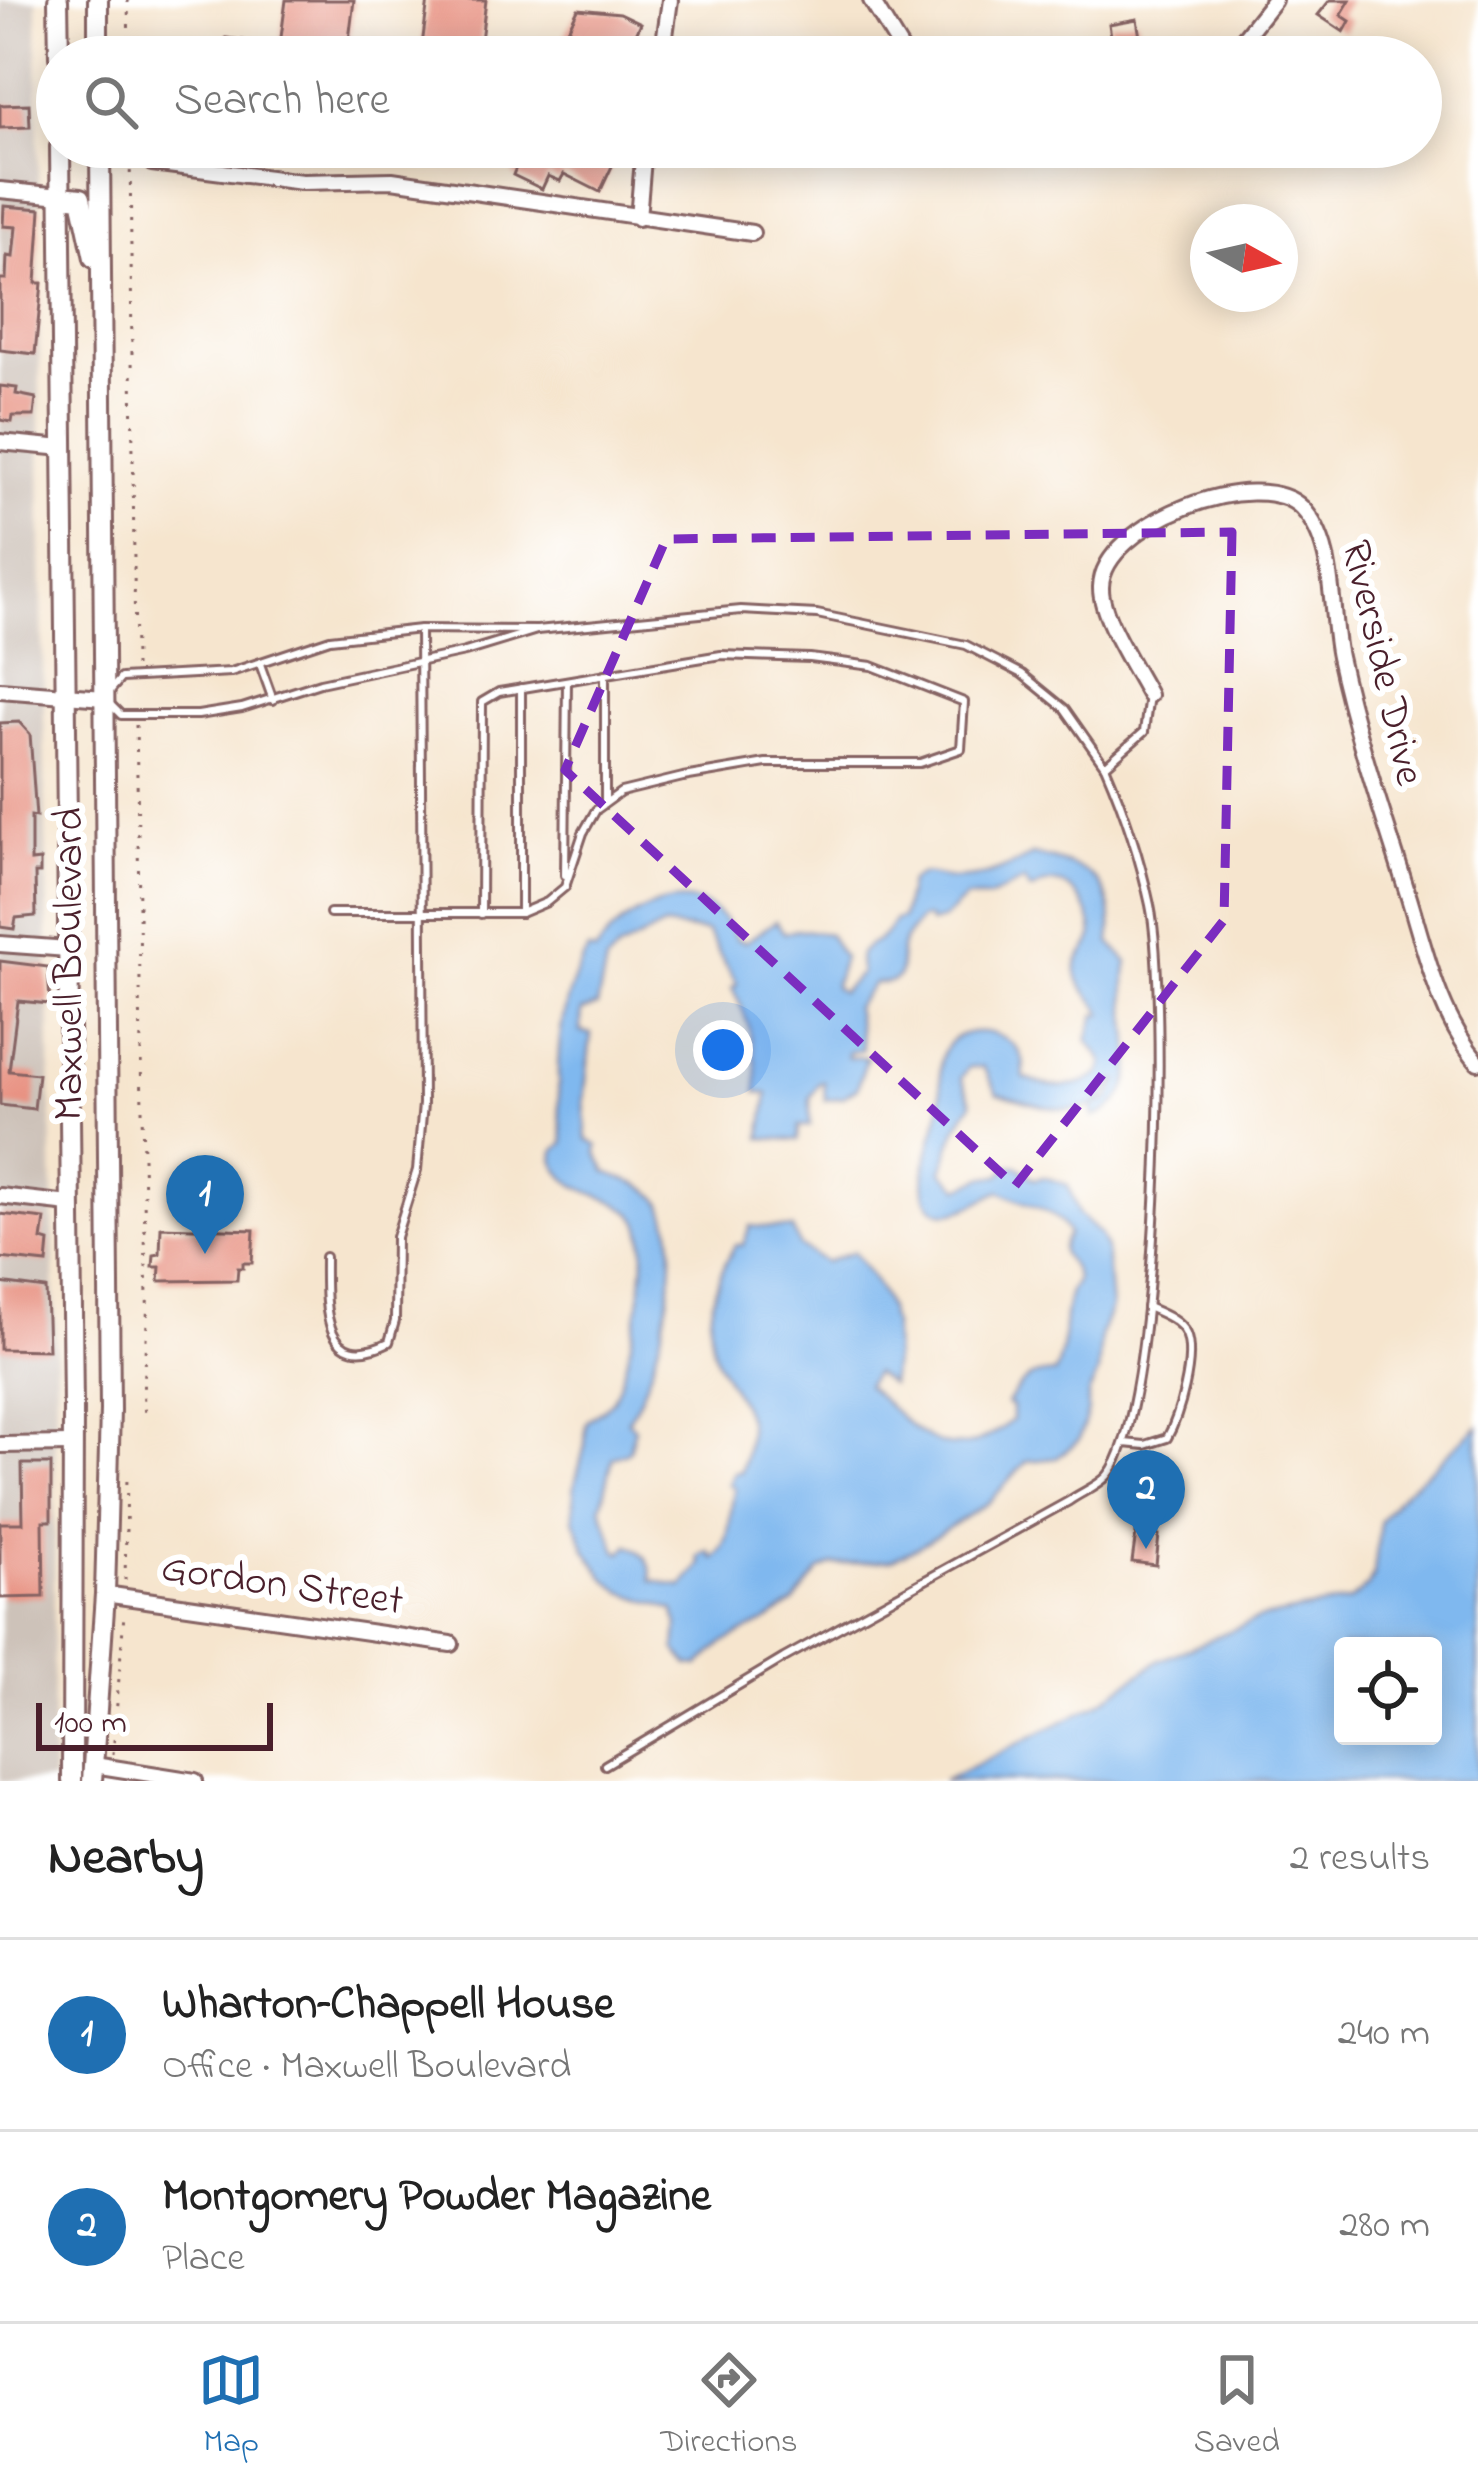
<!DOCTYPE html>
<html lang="en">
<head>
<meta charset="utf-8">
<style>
	:root { --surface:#fff; --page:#f2f2f2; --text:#222; --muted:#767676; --line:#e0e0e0; --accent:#1f6fb2 }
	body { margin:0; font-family:"Indie Flower",sans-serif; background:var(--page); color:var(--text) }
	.controls { position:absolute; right:36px; bottom:36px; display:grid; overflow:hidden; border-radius:12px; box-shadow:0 6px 30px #0003 }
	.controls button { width:108px; height:108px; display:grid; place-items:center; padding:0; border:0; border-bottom:3px solid var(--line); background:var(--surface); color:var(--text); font:60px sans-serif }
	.compass { position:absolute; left:1190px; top:204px; width:108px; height:108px; border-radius:50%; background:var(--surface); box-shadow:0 6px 30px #0003; rotate:98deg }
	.scale { position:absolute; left:36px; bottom:30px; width:237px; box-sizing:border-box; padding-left:12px; border:6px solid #4a1f2b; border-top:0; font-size:33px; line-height:42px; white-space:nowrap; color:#4a1f2b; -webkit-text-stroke:9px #fff; paint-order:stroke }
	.you { position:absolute; left:723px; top:1050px; width:42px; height:42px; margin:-30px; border:9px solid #fff; border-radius:50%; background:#1a73e8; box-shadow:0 0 0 18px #1a73e833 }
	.badge { display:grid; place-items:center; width:78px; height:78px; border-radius:50%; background:var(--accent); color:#fff; font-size:39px; font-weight:700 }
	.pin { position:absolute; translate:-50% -99px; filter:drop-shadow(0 3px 6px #0008) }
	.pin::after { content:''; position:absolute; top:63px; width:42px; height:36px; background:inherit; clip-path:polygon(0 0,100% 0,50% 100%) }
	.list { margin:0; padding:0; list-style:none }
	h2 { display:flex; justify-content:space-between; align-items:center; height:156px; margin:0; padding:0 48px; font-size:51px }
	h2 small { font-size:39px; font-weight:400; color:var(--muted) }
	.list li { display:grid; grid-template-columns:78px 1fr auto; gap:36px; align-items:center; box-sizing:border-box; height:192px; padding:0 48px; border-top:3px solid var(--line) }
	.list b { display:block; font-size:45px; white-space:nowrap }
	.list p { margin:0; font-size:39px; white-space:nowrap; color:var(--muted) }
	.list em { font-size:39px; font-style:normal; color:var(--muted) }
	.icon { flex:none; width:66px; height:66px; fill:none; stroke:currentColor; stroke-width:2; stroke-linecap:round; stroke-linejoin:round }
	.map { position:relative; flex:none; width:1478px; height:1781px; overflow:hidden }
	.search { position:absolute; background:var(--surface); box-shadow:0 6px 30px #0003; left:36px; right:36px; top:36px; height:132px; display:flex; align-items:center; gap:30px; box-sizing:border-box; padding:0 42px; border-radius:66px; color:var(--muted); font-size:45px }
	.sheet { height:540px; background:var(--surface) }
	nav { display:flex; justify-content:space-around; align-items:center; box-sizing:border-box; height:168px; border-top:3px solid var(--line); background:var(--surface); font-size:33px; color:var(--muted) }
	nav a { display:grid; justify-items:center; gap:6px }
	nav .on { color:var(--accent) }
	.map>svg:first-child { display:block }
	.industrial { fill:#cdc2b9 }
	.water { fill:#7fb8ef; stroke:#646c8d; stroke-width:3; fill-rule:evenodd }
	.building { fill:#e89383 }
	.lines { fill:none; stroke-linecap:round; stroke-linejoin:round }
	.service-casing { stroke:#866464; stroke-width:12 }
	.minor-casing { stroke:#866464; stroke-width:20 }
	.secondary-casing { stroke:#866464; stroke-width:24 }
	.path { stroke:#866464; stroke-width:3; stroke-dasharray:3 9; stroke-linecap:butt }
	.service { stroke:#fff; stroke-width:6 }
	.minor { stroke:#fff; stroke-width:14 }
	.secondary { stroke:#fff; stroke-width:18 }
	.marked { fill:none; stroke:#7b2cbf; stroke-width:9; stroke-dasharray:24 15; stroke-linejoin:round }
	.labels { text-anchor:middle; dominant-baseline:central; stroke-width:12; stroke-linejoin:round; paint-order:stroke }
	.street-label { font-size:42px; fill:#4a1f2b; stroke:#fff }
</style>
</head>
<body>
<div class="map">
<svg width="1478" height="1781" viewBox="0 0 1478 1781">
	<rect width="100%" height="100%" fill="#fff"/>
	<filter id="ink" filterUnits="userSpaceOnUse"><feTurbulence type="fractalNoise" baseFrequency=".00833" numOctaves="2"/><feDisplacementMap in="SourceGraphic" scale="24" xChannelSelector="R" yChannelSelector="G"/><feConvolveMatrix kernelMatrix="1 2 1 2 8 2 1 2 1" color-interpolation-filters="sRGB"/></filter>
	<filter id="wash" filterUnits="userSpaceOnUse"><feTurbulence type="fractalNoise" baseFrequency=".004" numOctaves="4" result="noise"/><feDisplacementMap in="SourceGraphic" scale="48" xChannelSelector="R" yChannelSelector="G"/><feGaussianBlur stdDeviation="2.7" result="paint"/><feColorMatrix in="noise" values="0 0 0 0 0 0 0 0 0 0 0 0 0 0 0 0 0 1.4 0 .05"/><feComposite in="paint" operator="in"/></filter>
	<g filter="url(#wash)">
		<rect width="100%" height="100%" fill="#f6e5ce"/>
		<polygon class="industrial" points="0,0 37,0 41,545 56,1378 52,1781 0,1781"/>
		<g class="water">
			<path d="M1032,855C1087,864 1118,881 1110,943L1128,962C1116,1015 1158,1095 1094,1117L1092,1107L1109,1100L1119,1081H1114C1095,1131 1033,1102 997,1093L983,1067H969L961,1078L972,1103L956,1129L942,1171L960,1188L984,1177L1000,1176L1009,1166H1017L1035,1179L1044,1177L1068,1185L1079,1215L1099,1234L1106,1249L1111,1308L1101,1333L1098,1374L1088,1394V1411L1079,1440L1057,1458L1027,1461L989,1502L918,1547L892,1560L832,1565L819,1571L794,1603L771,1619L723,1643L699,1666L689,1665L676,1650L678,1626L674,1610L622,1592L604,1577L586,1549L574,1519V1488L585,1445L586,1423C593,1413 607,1410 613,1399C628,1370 659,1241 635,1216C611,1191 567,1198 554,1159L555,1151L564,1143C553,1077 555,1008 588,950L595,952C603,945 606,936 614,930C653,895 711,883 736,939L745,942L776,921L784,933L797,929L829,934L843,958L834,987L841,992L861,973C854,943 868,951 883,936C888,932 891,925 895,920L902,918L909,882C924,869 929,876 946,878C956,880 977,877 987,875C1002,870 1020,863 1032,855ZM1024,881L1030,890C1037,889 1042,884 1048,883C1074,878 1096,918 1092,939C1089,952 1074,957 1077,973C1079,990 1097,999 1103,1014L1096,1015L1088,1040L1104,1062L1101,1073C1077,1092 1051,1089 1024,1078C1023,1072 1025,1066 1023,1060C1013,1030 964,1021 946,1047C935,1065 944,1091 940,1111C935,1135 906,1202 942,1212C960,1217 984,1197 1001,1191C1024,1206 1055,1205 1068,1234C1052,1260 1070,1255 1075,1274C1078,1284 1073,1284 1070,1292C1060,1322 1068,1345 1055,1373C1029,1374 1020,1381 1007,1404L1012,1406V1420C946,1476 916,1430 866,1385L874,1373L890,1384C900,1323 890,1299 853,1252L825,1262L800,1247L792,1229L750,1226L743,1245H735C715,1280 699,1326 719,1365C745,1414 757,1413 741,1472H734L729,1485L735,1488C728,1512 734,1542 713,1559L709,1551L698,1557L701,1564L683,1587L652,1580C651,1563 646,1553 629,1545L622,1552L617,1551L601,1507L613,1457L629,1451L635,1428L628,1420C656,1377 689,1251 662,1204C651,1185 626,1181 607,1172L597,1153L598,1146L587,1139L584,1100L591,1034L580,1032L582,1011L597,1006L606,963L617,951L664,926L707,932L737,984L732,988C750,1019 758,1057 757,1092L768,1094L761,1138L798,1140L799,1126H810V1098L819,1083L824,1082L825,1100L843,1097L857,1088L867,1057L848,1058V1053L862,1049L855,1007L874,983C914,985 894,962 903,943C907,935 915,926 920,919L928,918L930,923L942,920L966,898H988Z"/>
			<path d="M1478,1426V1781H943L1096,1705L1160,1660L1258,1619L1349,1601L1368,1586L1374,1574L1380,1521L1398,1498ZM1343,1646H1433V1736H1343Z"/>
		</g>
		<g id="blocks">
			<g class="building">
				<polygon points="286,0 354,0 349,40 422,49 421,53 428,0 486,0 479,57 224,57 226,38 280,45"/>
				<polygon points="1330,0 1350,0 1341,15 1350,21 1344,32 1318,15"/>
				<polygon points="578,9 620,13 641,23 625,57 554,57"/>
				<polygon points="1137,19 1142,50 1114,54 1109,24"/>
				<polygon points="29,104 30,127 0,128 0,105"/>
				<polygon points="524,147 621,147 600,192 564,174 560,181 548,176 542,189 513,175"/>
				<polygon points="1079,147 1124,147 1123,159 1079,159"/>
				<polygon points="4,206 41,209 36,283 42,283 35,354 0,350 0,279 6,279 7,256 13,257 16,227 3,226"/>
				<polygon points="0,386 17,388 16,394 36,398 34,416 13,416 12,422 0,420"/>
				<polygon points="19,722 30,734 36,817 31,816 31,861 40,860 40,873 35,873 36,916 16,918 14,929 0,927 0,723"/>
				<polygon points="0,961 48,967 50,1004 18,1001 9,1071 38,1074 34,1109 0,1105"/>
				<polygon points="0,1214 45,1219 42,1240 49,1242 47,1263 0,1258"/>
				<polygon points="161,1227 254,1230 252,1263 243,1263 243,1268 238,1268 237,1280 159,1281 160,1267 153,1267 154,1255 160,1254"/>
				<polygon points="0,1283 46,1289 48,1350 0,1349"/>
				<polygon points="22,1464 51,1464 51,1521 43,1521 44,1597 0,1598 0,1523 23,1523"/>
				<polygon points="1136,1533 1159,1535 1156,1565 1132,1562"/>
			</g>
		</g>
	</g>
	<g filter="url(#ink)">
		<use href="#blocks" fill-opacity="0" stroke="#866464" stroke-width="3"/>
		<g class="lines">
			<defs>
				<g id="service">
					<polyline points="260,664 273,700"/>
					<polyline points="605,674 605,803"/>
					<polyline points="521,688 521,913"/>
					<polyline points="110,691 121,678 231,672 330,639 420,629 537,630 741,610 817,614 966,645 1022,674 1065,709 1105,766 1144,732 1149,695"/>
					<polyline points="111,705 121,715 198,715 242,708 320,683 465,652 537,630"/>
					<polyline points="565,875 567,681"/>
					<polyline points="330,913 521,913 547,902 565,887 583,833 596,810 621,792 683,777 766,763 920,763 961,749 964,702 872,666 810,658 721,655 499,692 482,702 481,914"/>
					<path d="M325,1257C325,1299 320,1376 389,1342L395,1321L396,1237L417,1170L423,1104L420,629"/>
					<path d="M1124,1443L1145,1445L1167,1438C1179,1417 1196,1358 1186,1334C1180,1320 1161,1313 1147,1307"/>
					<path d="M605,1765L784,1658L1069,1501C1080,1493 1098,1486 1107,1476C1160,1418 1168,990 1150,905C1140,858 1124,810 1105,766"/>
				</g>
				<g id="minor">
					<polyline points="871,0 906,57"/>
					<polyline points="662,57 670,0"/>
					<polyline points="1223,57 1244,38 1274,0"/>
					<polyline points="152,163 302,182 392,180 752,233"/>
					<polyline points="0,190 61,196"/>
					<polyline points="638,218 644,147"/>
					<polyline points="0,442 63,448"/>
					<polyline points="0,690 104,698"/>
					<path d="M1149,695C1135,668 1100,616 1101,587C1102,524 1258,463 1302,508C1337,545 1329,610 1339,657C1356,735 1381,809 1405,885C1424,944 1437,1014 1478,1062"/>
					<polyline points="0,944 68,949"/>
					<polyline points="0,1196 69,1204"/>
					<polyline points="0,1445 70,1444"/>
					<polyline points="105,1594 451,1644"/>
					<polyline points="94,1765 195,1781"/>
				</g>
				<g id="secondary">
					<polyline points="58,0 59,57"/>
					<polyline points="98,0 98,57"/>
					<polyline points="60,147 73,1409 72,1781"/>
					<polyline points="61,196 81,198 94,258"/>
					<polyline points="92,1781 105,1594 110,1410 100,147"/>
				</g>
			</defs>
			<use href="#service" class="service-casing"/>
			<use href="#minor" class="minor-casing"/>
			<use href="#secondary" class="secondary-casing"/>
			<g class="path">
				<polyline points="128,0 129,57"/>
				<polyline points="130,147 135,667"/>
				<path d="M136,725C140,915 140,1105 147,1295C149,1335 140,1374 145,1414"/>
				<polyline points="125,1580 127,1476"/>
				<polyline points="113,1754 124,1614"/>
			</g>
			<use href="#service" class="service"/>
			<use href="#minor" class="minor"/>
			<use href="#secondary" class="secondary"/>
		</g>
	</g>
	<path class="marked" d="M1232,532L1224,920L1015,1186L565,770L666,539Z"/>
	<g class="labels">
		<g class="street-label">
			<text transform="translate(1381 663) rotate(77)">Riverside Drive</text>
			<text transform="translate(70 964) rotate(-90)">Maxwell Boulevard</text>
			<text transform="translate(282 1586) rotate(8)">Gordon Street</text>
		</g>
	</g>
</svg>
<div class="controls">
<button><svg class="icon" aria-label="locate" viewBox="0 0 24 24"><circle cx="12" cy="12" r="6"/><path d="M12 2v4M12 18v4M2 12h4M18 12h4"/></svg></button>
</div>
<svg class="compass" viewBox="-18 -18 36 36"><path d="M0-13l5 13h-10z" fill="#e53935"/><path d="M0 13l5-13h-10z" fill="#767676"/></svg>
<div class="scale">100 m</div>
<div class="you"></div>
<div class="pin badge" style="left:205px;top:1254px">1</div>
<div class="pin badge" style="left:1146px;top:1549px">2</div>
<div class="search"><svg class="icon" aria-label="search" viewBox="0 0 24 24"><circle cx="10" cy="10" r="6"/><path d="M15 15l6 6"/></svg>Search here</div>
</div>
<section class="sheet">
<h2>Nearby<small>2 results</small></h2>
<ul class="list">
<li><span class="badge">1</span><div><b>Wharton–Chappell House</b><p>Office · Maxwell Boulevard</p></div><em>240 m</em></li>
<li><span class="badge">2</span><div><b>Montgomery Powder Magazine</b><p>Place</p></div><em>280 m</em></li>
</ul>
</section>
<nav>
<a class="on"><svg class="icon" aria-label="map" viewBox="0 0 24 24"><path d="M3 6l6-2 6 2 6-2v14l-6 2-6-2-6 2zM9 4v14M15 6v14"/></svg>Map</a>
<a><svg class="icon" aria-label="directions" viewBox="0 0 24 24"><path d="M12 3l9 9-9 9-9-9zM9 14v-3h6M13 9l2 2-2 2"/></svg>Directions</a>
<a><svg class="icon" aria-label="saved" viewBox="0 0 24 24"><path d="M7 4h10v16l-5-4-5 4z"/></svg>Saved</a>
</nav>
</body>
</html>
